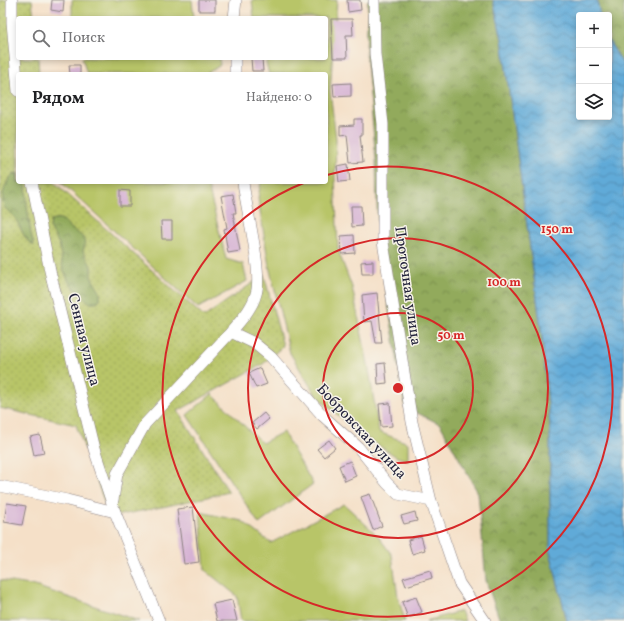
<!DOCTYPE html>
<html lang="ru">
<head>
<meta charset="utf-8">
<style>
	:root { --surface:#fff; --page:#f2f2f2; --text:#202124; --muted:#757577; --line:#e0e0e0 }
	body { margin:0; font-family:Vollkorn,serif; background:var(--page); color:var(--text) }
	.controls { position:absolute; right:12px; top:12px; display:grid; overflow:hidden; border-radius:4px; box-shadow:0 2px 6px #0003 }
	.controls button { width:36px; height:36px; display:grid; place-items:center; padding:0; border:0; border-bottom:1px solid var(--line); background:var(--surface); color:var(--text); font:20px sans-serif }
	.list { margin:0; padding:0; list-style:none }
	h2 { display:flex; justify-content:space-between; align-items:center; height:52px; margin:0; padding:0 16px; font-size:17px }
	h2 small { font-size:13px; font-weight:400; color:var(--muted) }
	.icon { flex:none; width:22px; height:22px; fill:none; stroke:currentColor; stroke-width:2; stroke-linecap:round; stroke-linejoin:round }
	.map { position:relative; flex:none; width:624px; height:621px; overflow:hidden }
	.search { position:absolute; background:var(--surface); box-shadow:0 2px 6px #0003; left:16px; top:16px; width:312px; height:44px; display:flex; align-items:center; gap:10px; box-sizing:border-box; padding:0 14px; border-radius:4px; color:var(--muted); font-size:15px }
	.panel { position:absolute; background:var(--surface); box-shadow:0 2px 6px #0003; left:16px; top:72px; width:312px; height:112px; border-radius:4px }
	.map>svg:first-child { display:block }
	.grass { fill:url(#grass-dots); stroke:#6d7451 }
	.forest { fill:url(#forest-crowns); stroke:#5a664c }
	.green { fill:#b8c567; stroke:#6d7451 }
	.water { fill:url(#water-waves); stroke:#41668a }
	.building { fill:#d6b2d4 }
	.lines { fill:none; stroke-linecap:round; stroke-linejoin:round }
	.minor-casing { stroke:#8c8182; stroke-width:12 }
	.minor { stroke:#fff; stroke-width:11 }
	.ring { fill:none; stroke:#d62828; stroke-width:2 }
	.labels { text-anchor:middle; dominant-baseline:central; stroke-width:3; stroke-linejoin:round; paint-order:stroke }
	.street-label { font-size:15px; fill:#22223b; stroke:#f7f3e8 }
	.centre { fill:#d62828; stroke:#f7f3e8; stroke-width:2 }
	.ring-label { font-size:12px; text-anchor:middle; font-weight:bold; fill:#d62828; stroke:#f7f3e8; stroke-width:3; stroke-linejoin:round; paint-order:stroke }
</style>
</head>
<body>
<div class="map">
<svg width="624" height="621" viewBox="0 0 624 621">
	<defs>
		<pattern id="grass-dots" width="8" height="8" patternUnits="userSpaceOnUse"><rect width="8" height="8" fill="#b8c567"/><path d="M2 2h.1M6 6h.1" fill="none" stroke="#9ea95a" stroke-width="1.8" stroke-linecap="round"/></pattern>
		<pattern id="forest-crowns" width="20" height="18" patternUnits="userSpaceOnUse"><rect width="20" height="18" fill="#92aa5c"/><path d="M2 6a3 3 0 1 1 6 0M12 15a3 3 0 1 1 6 0" fill="none" stroke="#778a4d"/></pattern>
		<pattern id="water-waves" width="16" height="10" patternUnits="userSpaceOnUse"><rect width="16" height="10" fill="#60aad8"/><path d="M0 5q4-4 8 0t8 0" fill="none" stroke="#4f8ab0"/></pattern>
	</defs>
	<rect width="100%" height="100%" fill="#f7f3e8"/>
	<filter id="ink" filterUnits="userSpaceOnUse"><feTurbulence type="fractalNoise" baseFrequency=".025" numOctaves="2"/><feDisplacementMap in="SourceGraphic" scale="8" xChannelSelector="R" yChannelSelector="G"/><feConvolveMatrix kernelMatrix="1 2 1 2 8 2 1 2 1" color-interpolation-filters="sRGB"/></filter>
	<filter id="wash" filterUnits="userSpaceOnUse"><feTurbulence type="fractalNoise" baseFrequency=".012" numOctaves="4" result="noise"/><feDisplacementMap in="SourceGraphic" scale="16" xChannelSelector="R" yChannelSelector="G"/><feGaussianBlur stdDeviation="0.9" result="paint"/><feColorMatrix in="noise" values="0 0 0 0 0 0 0 0 0 0 0 0 0 0 0 0 0 1.4 0 .05"/><feComposite in="paint" operator="in"/></filter>
	<g filter="url(#wash)">
		<rect width="100%" height="100%" fill="#f5e0c8"/>
		<polygon class="grass" points="0,0 32,0 34,18 18,18 18,58 38,58 39,74 18,74 18,182 54,182 204,317 264,275 283,346 263,364 178,411 229,492 167,506 110,517 76,425 0,408"/>
		<g class="forest">
			<polygon points="368,0 493,0 502,39 542,337 550,424 550,551 567,621 500,621 486,581 478,493 440,424 405,407 378,242 376,160 366,52"/>
			<polygon points="597,0 624,0 624,66 609,41 609,15 600,15"/>
			<path d="M14,173L18,174V182H25L26,184L27,206L31,234L34,246C23,239 22,229 15,218C13,214 7,211 4,207C0,194 6,182 14,173Z"/>
			<path d="M55,219C63,218 64,221 69,226C77,235 89,235 83,251L91,266V277L100,292V298L97,303H90L70,284L63,269L59,244L50,228L51,221Z"/>
		</g>
		<g class="green">
			<polygon points="72,0 192,0 194,18 72,18"/>
			<polygon points="252,0 337,0 330,91 336,139 335,177 338,250 352,287 368,364 379,432 408,443 408,460 397,457 359,433 317,397 290,353 269,266 258,198 261,182 326,182 326,74 269,74 266,63 268,58 326,58 326,18 254,18"/>
			<polygon points="82,58 219,58 220,65 206,74 87,74"/>
			<polygon points="61,182 207,182 226,259 243,264 247,281 198,308"/>
			<polygon points="212,394 262,443 283,432 313,484 259,524 187,415"/>
			<polygon points="344,504 378,536 392,555 398,597 405,621 241,621 237,596 205,570 200,512 242,521 271,543"/>
			<polygon points="0,580 35,586 139,621 0,621"/>
			<polygon points="461,611 465,621 426,621"/>
		</g>
		<polygon class="water" points="493,0 597,0 600,15 579,15 579,117 609,117 609,41 624,66 624,621 567,621 550,551 550,424 542,337 502,39"/>
		<g id="blocks">
			<g class="building">
				<polygon points="52,0 64,0 63,12 51,10"/>
				<rect x="199" y="0" width="16" height="11"/>
				<polygon points="347,0 360,0 361,10 348,12"/>
				<polygon points="331,19 352,19 353,35 346,35 347,58 333,58"/>
				<polygon points="251,58 262,58 263,71 252,71"/>
				<polygon points="69,65 80,65 80,74 70,74"/>
				<polygon points="351,83 351,96 334,97 333,84"/>
				<polygon points="354,119 362,119 362,135 360,135 363,162 350,163 347,135 340,136 340,126 354,125"/>
				<polygon points="348,164 350,181 339,182 337,166"/>
				<polygon points="120,190 130,191 130,206 120,206"/>
				<polygon points="233,194 236,213 233,213 240,251 228,253 224,229 227,228 221,196"/>
				<polygon points="351,206 361,206 362,226 352,227"/>
				<polygon points="161,221 172,221 172,239 162,239"/>
				<polygon points="354,235 355,253 342,254 341,236"/>
				<polygon points="373,261 373,274 362,274 361,262"/>
				<polygon points="377,293 382,343 376,343 372,321 364,322 362,295"/>
				<polygon points="385,363 387,383 378,384 377,364"/>
				<polygon points="260,368 267,384 256,388 249,373"/>
				<polygon points="390,403 392,426 381,427 379,404"/>
				<polygon points="264,413 269,419 257,429 252,423"/>
				<polygon points="40,435 44,453 34,455 30,437"/>
				<polygon points="329,440 335,448 324,457 317,449"/>
				<polygon points="350,461 356,476 345,481 339,466"/>
				<polygon points="370,494 382,526 373,530 361,497"/>
				<polygon points="7,503 26,506 22,525 4,522"/>
				<polygon points="193,507 199,562 184,564 177,509"/>
				<polygon points="415,512 417,521 404,524 401,516"/>
				<polygon points="421,536 425,550 412,554 408,540"/>
				<polygon points="430,570 432,578 406,586 403,578"/>
				<polygon points="416,597 422,612 408,618 402,602"/>
				<polygon points="232,600 237,621 217,621 213,604"/>
			</g>
		</g>
	</g>
	<g filter="url(#ink)">
		<use href="#blocks" fill-opacity="0" stroke="#8c8182" stroke-width="1"/>
		<g class="lines">
			<defs>
				<g id="minor">
					<polyline points="12,0 12,22 18,91"/>
					<polyline points="374,0 375,54 383,124 383,242 412,422 431,501"/>
					<polyline points="234,18 236,0"/>
					<polyline points="235,58 235,74"/>
					<polyline points="32,182 50,271 94,449 115,512 159,621"/>
					<polyline points="231,332 254,343 271,357 323,416 358,447 387,483 398,494 431,501 459,583 485,621"/>
					<polyline points="0,486 67,500 115,512"/>
					<path d="M113,500L117,474L145,424L231,332C240,321 252,309 256,294C263,272 246,209 243,182"/>
				</g>
			</defs>
			<use href="#minor" class="minor-casing"/>
			<use href="#minor" class="minor"/>
		</g>
	</g>
	<g class="ring">
		<circle cx="398" cy="388" r="75"/>
		<circle cx="398" cy="388" r="150"/>
		<path d="M327 175A225 225 0 1 1 306 182"/>
	</g>
	<g class="labels">
		<g class="street-label">
			<text transform="translate(407 286) rotate(82)">Проточная улица</text>
			<text transform="translate(83 340) rotate(76)">Сенная улица</text>
			<text transform="translate(361 432) rotate(47)">Бобровская улица</text>
		</g>
	</g>
	<circle cx="398" cy="388" r="6" class="centre"/>
	<g class="ring-label">
		<text x="557" y="233">150 m</text>
		<text x="504" y="286">100 m</text>
		<text x="451" y="339">50 m</text>
	</g>
</svg>
<div class="controls">
<button>+</button>
<button>−</button>
<button><svg class="icon" aria-label="layers" viewBox="0 0 24 24"><path d="M12 4l9 5-9 5-9-5zM3 14l9 5 9-5"/></svg></button>
</div>
<div class="search"><svg class="icon" aria-label="search" viewBox="0 0 24 24"><circle cx="10" cy="10" r="6"/><path d="M15 15l6 6"/></svg>Поиск</div>
<section class="panel">
<h2>Рядом<small>Найдено: 0</small></h2>
<ul class="list">
</ul>
</section>
</div>
</body>
</html>
